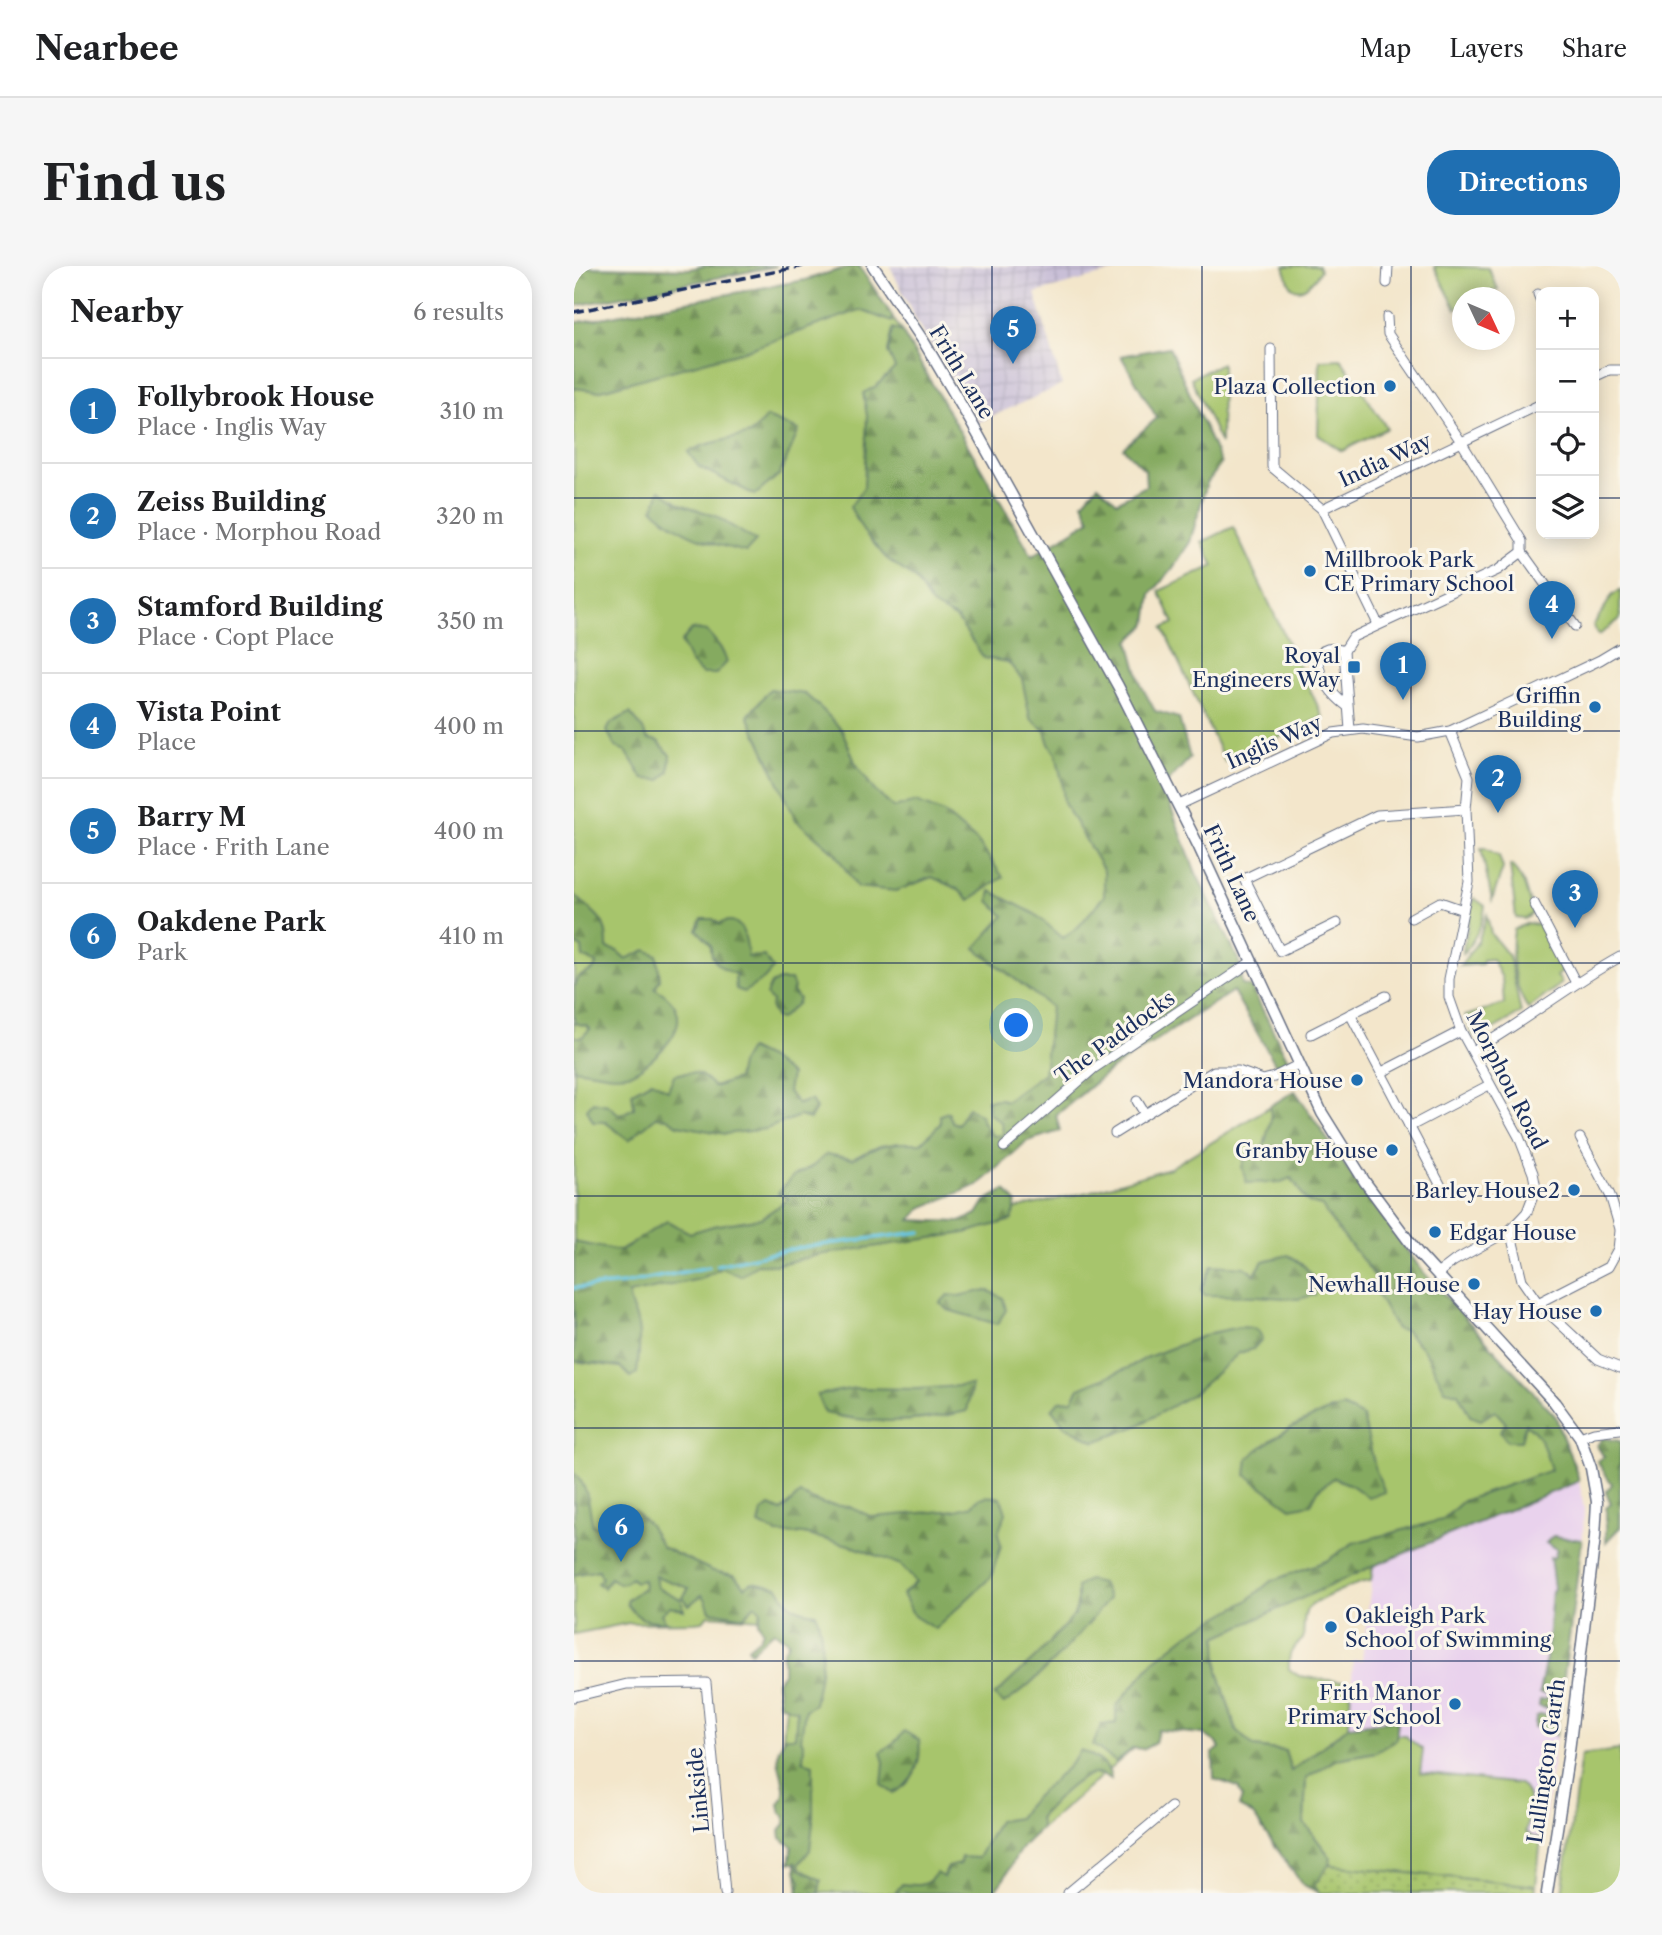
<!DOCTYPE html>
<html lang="en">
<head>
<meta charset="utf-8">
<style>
	:root { --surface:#fff; --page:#f6f6f6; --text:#202124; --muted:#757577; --line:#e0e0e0; --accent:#1f6fb2 }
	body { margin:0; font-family:"Libre Caslon Text",serif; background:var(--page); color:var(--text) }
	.controls { position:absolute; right:21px; top:21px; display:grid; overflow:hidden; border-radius:14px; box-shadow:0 4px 18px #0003 }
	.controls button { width:63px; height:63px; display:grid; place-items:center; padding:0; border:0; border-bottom:2px solid var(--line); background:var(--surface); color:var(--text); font:35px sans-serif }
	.compass { position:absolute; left:878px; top:21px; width:63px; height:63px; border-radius:50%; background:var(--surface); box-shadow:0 4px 18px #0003; rotate:134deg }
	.you { position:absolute; left:443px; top:760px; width:24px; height:24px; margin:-18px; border:5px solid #fff; border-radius:50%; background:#1a73e8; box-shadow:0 0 0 10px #1a73e833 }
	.badge { display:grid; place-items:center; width:46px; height:46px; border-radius:50%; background:var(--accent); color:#fff; font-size:23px; font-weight:700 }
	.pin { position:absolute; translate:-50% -58px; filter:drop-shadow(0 2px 4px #0008) }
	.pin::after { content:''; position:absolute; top:37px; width:24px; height:21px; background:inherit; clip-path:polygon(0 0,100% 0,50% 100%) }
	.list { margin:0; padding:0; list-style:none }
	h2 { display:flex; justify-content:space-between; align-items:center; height:91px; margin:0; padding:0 28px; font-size:30px }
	h2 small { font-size:23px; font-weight:400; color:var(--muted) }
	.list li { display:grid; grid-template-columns:46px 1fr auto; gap:21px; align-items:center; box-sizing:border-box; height:105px; padding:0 28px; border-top:2px solid var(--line) }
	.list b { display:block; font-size:26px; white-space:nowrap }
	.list p { margin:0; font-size:23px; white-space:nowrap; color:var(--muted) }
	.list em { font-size:23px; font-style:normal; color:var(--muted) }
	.icon { flex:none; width:38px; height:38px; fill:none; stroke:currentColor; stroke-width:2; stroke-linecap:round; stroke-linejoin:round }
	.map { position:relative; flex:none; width:1046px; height:1627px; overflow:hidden; border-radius:28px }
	header { display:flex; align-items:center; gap:42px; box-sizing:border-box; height:98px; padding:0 35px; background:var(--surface); border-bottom:2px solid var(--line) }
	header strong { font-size:33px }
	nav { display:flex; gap:38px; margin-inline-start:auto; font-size:24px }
	.intro { display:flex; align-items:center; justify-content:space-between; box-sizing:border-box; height:168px; padding:0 42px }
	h1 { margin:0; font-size:49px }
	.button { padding:18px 32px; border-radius:28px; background:var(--accent); color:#fff; font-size:24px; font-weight:700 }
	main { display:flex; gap:42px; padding:0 42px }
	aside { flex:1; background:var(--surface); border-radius:28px; box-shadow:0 4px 18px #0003 }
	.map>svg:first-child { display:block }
	.built { fill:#e9d2ed }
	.industrial { fill:url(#industrial-grid) }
	.green { fill:#a7c56c; stroke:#617a65; stroke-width:2 }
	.forest { fill:url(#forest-firs); stroke:#506c5f; stroke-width:2 }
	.garden { fill:url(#garden-dots); stroke:#617a65; stroke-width:2 }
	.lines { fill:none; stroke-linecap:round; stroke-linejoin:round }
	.stream { stroke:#65c5e3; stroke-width:3.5 }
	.minor-casing { stroke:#676f84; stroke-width:11 }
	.tertiary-casing { stroke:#676f84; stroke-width:13 }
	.minor { stroke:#fff; stroke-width:9 }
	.tertiary { stroke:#fff; stroke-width:10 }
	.rail { stroke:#1b2f5e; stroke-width:3.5; stroke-dasharray:10 5; stroke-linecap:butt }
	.grid { fill:none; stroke:#1b2f5e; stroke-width:2; stroke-opacity:0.55 }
	.poi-dot { fill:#1f6fb2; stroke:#fbf7ec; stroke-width:2.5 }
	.labels { text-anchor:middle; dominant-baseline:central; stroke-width:6; stroke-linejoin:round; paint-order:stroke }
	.street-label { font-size:21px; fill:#1b2f5e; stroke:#fbf7ec }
	.poi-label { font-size:21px; fill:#1b2f5e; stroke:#fbf7ec; text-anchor:end }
</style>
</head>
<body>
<header>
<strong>Nearbee</strong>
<nav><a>Map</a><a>Layers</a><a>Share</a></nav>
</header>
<div class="intro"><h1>Find us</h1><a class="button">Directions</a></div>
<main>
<aside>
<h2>Nearby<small>6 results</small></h2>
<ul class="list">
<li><span class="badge">1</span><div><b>Follybrook House</b><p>Place · Inglis Way</p></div><em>310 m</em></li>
<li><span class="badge">2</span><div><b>Zeiss Building</b><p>Place · Morphou Road</p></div><em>320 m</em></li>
<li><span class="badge">3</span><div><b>Stamford Building</b><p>Place · Copt Place</p></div><em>350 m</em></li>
<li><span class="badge">4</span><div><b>Vista Point</b><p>Place</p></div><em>400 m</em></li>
<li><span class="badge">5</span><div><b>Barry M</b><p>Place · Frith Lane</p></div><em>400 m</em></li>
<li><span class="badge">6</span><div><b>Oakdene Park</b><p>Park</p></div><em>410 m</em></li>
</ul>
</aside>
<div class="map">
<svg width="1046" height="1627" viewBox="0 0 1046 1627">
	<defs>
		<pattern id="industrial-grid" width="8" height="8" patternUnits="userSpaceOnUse" patternTransform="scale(1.75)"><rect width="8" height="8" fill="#c9bfd7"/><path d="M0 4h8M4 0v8" fill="none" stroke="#aca4bb"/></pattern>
		<pattern id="forest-firs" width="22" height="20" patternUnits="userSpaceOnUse" patternTransform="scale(1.75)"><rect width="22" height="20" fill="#85aa60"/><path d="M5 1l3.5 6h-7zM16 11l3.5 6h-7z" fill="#6c8b52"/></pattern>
		<pattern id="garden-dots" width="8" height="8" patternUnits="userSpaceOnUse" patternTransform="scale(1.75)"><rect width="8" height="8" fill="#a7c56c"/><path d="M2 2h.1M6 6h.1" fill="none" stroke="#87a05c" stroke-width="1.8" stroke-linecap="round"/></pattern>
	</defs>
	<rect width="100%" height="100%" fill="#fbf7ec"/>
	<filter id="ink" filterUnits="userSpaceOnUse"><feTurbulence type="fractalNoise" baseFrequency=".0143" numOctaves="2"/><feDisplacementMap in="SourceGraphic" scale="14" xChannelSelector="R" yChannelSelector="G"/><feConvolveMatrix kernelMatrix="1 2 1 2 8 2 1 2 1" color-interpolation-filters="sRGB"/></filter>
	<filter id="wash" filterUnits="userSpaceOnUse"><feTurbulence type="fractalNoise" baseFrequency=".00686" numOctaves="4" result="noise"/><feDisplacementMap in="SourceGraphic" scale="28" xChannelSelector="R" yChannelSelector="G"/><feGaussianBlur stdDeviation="1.57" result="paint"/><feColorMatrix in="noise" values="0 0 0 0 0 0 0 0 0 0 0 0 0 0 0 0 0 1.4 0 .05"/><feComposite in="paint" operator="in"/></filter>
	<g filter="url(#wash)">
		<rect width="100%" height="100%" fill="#f3e6cb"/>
		<polygon class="built" points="1005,1215 1010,1243 1009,1269 962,1620 717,1505 775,1460 779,1394 788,1394 799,1300"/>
		<polygon class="industrial" points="316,0 559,0 461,27 488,119 405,156 344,58"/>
		<g class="green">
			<path d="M278,0H285L328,66L458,291L532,412L552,791L462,866L307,957L347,965L518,925L596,902L721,825L778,910L849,1006L982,1151C987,1174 1000,1193 1005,1215L799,1300L797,1315C786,1315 737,1335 732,1345C729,1352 730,1365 729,1373C717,1383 714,1388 715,1403L725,1410L777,1417L775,1460L717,1505L711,1485L680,1481L662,1464L644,1405L642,1372L588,1458L392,1627H225L208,1481L212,1441L214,1355L134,1349L129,1355L121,1356L55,1357L0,1368V57L231,14Z"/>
			<path d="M710,0H744L746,4C742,12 729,29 719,22C714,18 712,6 710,0Z"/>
			<polygon points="862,0 914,2 924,23 906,31 888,32 888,40 882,43 860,1"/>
			<polygon points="767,93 813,162 768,185 744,169 746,94"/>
			<polygon points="648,97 647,178 617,112"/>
			<polygon points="659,261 749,451 651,496 589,362 600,357 585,325 640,300 628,276"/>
			<polygon points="1046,324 1046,353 1025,369 1019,360 1038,330"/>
			<polygon points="907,582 911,582 925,590 929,602 918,634"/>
			<polygon points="936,599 938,599 950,618 959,647 951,653 942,652"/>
			<path d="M900,632L911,640C909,659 900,675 888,689Z"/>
			<polygon points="913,649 917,668 935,690 947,747 905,771 900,770 891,750 930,738 928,712 918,693 909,694 908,698 886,700 904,675"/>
			<path d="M953,657L965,659L989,705L983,710L988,717L954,743C939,719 936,691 940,664Z"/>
			<path d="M823,1469H830L849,1484L846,1507L946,1518C960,1530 954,1549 952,1566L959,1571L967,1573L962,1620L755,1599L757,1592L730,1557L732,1511L763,1493L802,1486L823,1473Z"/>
			<polygon points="1046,1484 1046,1627 988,1627 1007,1489"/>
		</g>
		<g class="forest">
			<polygon points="130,0 203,0 0,40 0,1 116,3"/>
			<polygon points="278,0 285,0 319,51 318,56 286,44 170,85 24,125 0,122 0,57 231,14"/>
			<path d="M319,62L328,66L458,290L516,254L509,236L524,219L543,236L572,220L571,204L549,182L583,152L547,90L595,81L647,198L633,217L616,276L599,302L577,328L573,358L555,375L567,419L581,445L605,452L616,492L589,521L622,607L665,695L668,719L677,721L715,796L703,801L659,725L533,806L482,849L486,865L453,875L404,919L349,941L336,954L386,956L403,948L411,935L431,924L442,936L438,954L391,967L245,989L201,999L183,998L167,1010L148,1002L126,1013L55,1028C55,1042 60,1043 63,1055C67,1070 65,1091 63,1107L57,1111L46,1101L0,1095V976L46,985L93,955L116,967L139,960L187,952L215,933L204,927L219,910L239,900L253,888L278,893L306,880L325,877H347L366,858V849L374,846L378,856L384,858L394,841L407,850L409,857L419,870L429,869L428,857L415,847L413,834L427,833L432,835L470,807L477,741L401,682L430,650L415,635L417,625L461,648L489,672L505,660L530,630V605L490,537L488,515L482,488L475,478L471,465L456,452L448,413L434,396L410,392L383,353L358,339L341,313L312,292L289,265L276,241L290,221L293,150L289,127L301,121L321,102L314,86Z"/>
			<polygon points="193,151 225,164 206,208 181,229 125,201 114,186 130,179 176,168"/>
			<path d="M86,224L107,238L141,250L182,275L172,286C131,276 111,272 79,243Z"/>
			<path d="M118,363L133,365C143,378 147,379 153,396L142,408H128L116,396L107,376Z"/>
			<polygon points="196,423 231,428 249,444 268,464 281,496 300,524 320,542 342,536 370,547 403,575 429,611 396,634 382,622 358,611 322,625 283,621 261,587 222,554 174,450"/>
			<polygon points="56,447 67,460 74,473 84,475 96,489 95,505 87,514 69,513 52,485 42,481 33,465 37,457"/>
			<path d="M0,628C19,649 34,648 33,682L43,685L52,693L72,684L83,689L86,713L81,722C119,744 105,770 77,794C71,799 61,807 54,808C36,811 18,805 0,803V771H8L16,763L13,760L0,757V722L4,711L19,704L23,697L9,691L8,682L0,678Z"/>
			<path d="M128,653H139L145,658C168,646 173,673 174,691L190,690L199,703L190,713L170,726L162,723L161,712L163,709C148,703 135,696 137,679L123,664Z"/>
			<polygon points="205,714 217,714 220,721 219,726 225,733 223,738 206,753 202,752 197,743 198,735 192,729 197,718"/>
			<path d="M175,783L196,793L217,809L214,826L224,838L237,834L242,843L236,853L225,850L192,863L151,868L104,859L93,852L82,851L55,874L31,856H19L13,843L19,836L34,839L46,849L60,842L58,826L78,815L94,824L100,809C119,804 127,806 140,821L163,813L166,798Z"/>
			<path d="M721,825L778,910L849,1006L982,1151C987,1174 1000,1193 1005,1215L799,1300L643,1371L644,1405L662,1464L680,1481L711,1485L717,1505L775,1460L823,1453V1473L802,1486L763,1493L732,1512L730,1557L757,1592L747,1627L729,1619L678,1548L665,1541L668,1531L664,1521L640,1513L639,1487L646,1482L643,1477L629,1468L584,1464L581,1477L570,1483L559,1482L542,1496L519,1479L527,1459L542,1457V1440L580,1395L614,1368L673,1335L697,1315L752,1295L779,1277L868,1254L889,1235L977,1204C972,1188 967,1166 951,1158L947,1175H933L926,1165L932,1157L921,1145L907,1154L896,1150L884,1127L871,1124L851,1085L831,1064L822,1063L799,1021L802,1013C786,986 762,967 748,940C724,936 732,928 717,912L707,916L673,917L668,901L671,892L690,880L697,853L696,840Z"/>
			<path d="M714,989C730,997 743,1010 741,1029L724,1033L683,1030L630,1029L627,1023L638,999L671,1001L681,1008L689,995Z"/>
			<polygon points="413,1024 429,1032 432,1044 423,1058 374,1044 366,1037 374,1029 384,1030"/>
			<path d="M665,1061C676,1061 685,1061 688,1073L679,1083L665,1087L619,1128L563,1160L521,1176L491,1160L478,1143L485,1135L498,1134L505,1122L554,1102L574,1091L637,1067Z"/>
			<path d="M398,1119L393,1145C345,1157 298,1159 251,1147L243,1129L281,1122L343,1123Z"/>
			<path d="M769,1141L789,1151L802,1205L811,1226L794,1231L777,1219L760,1212L745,1223L737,1238L717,1242L672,1209L674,1192C703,1168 732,1150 769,1141Z"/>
			<polygon points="1028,1172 1046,1175 1046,1261 1032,1276 1032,1242 1037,1238 1032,1226 1038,1218 1023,1195 1030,1191 1023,1180"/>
			<path d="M0,1207C15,1220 15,1242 19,1260L29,1261L37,1246L60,1244L75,1259L88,1281L139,1305L160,1309L171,1321L178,1316L204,1321C215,1341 219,1344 242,1347C252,1377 247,1408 240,1438L231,1444L227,1473L230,1480L229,1495L239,1498V1556L236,1584L225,1598L226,1603L247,1614L245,1627H224L227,1615L222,1605V1597H215L218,1581L207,1572L206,1564L211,1558V1549L207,1547L205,1538C218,1523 202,1504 204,1487C204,1482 209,1476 211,1471H221L223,1444L206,1438L203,1415L209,1407V1386L215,1376L200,1365L177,1386L174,1382L186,1372L189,1365L184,1357L187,1344L181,1339L170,1351L136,1345L132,1334L128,1329L115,1339L109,1331L115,1322L81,1310L83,1321L107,1333L110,1344L96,1340L87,1348L92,1356C71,1354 66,1356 53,1338V1334L70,1321L69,1314L61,1316L57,1312L51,1317L45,1318L36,1312L30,1322L23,1317L28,1312L25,1304L0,1309Z"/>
			<path d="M226,1228L249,1238L276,1241L298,1251L382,1244L398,1240C405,1228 415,1230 427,1232L432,1247L424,1267L427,1280L417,1311L361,1363L340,1350L329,1328L342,1316L327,1299L275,1279L229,1268L202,1267L185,1258L188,1246L196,1240L207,1245Z"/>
			<polygon points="979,1270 1008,1274 982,1470 976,1465 961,1461 962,1451 967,1448 975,1450 978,1445 965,1440 966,1434 973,1433 975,1429 965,1427 973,1387 978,1325 980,1323 976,1291 980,1292 983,1283 972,1277"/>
			<path d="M514,1314L528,1317L535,1332C509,1366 465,1414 430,1438L420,1430L464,1389L500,1349L503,1339V1321Z"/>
			<path d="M330,1465L345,1474C348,1496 340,1518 319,1527L308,1519L310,1496L307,1486L324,1473Z"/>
			<path d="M507,1484C520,1490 536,1498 537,1513C531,1510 524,1506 516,1509C498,1515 478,1538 465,1552L467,1562C461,1569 452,1575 447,1583C436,1598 432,1615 418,1627H321L328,1618C343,1620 353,1621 362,1607L369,1611L374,1601L386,1598L387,1591L404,1592L424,1555L444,1552C461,1524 490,1512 507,1484Z"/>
		</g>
		<polygon class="garden" points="755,1599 962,1620 961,1627 746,1627 740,1620"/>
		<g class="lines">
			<g class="stream">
				<polyline points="143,999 223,982 347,966"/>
				<polyline points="0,1022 49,1018 135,1001"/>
			</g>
		</g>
	</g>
	<g filter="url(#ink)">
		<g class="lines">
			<defs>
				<g id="minor">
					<polyline points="813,17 814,0"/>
					<polyline points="964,28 967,35"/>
					<polyline points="697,83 698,201 748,243 804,358"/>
					<polyline points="1020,111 1035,104 1046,104"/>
					<polyline points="748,243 967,138"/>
					<polyline points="948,286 1001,360"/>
					<path d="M770,385C758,381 747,380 744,395C746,413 758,429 773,440"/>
					<polyline points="776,464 770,385 779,371 924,304 948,286 948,275 888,177 814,68 813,51"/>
					<polyline points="605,539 759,467 789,463 844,471 876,465 1026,394 1046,382"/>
					<polyline points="960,637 1002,717"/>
					<polyline points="837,652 866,636 889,644"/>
					<polyline points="763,657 706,685 670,613 803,549 892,543"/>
					<polyline points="776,748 867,920"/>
					<polyline points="737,768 812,730"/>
					<path d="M899,785C950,756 995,719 1046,691"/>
					<polyline points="808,806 887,765"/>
					<polyline points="563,835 571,848"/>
					<polyline points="835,861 915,819"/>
					<polyline points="541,867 640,805 664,805 689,814 700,811 724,799"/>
					<polyline points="1006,872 1036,929 1046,963"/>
					<polyline points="430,881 519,803 677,696"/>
					<polyline points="936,964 948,1014 964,1037 1034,1001 1044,983 1046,965"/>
					<polyline points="863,1008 880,995 936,964 953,946 962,922 959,907 945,871 887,765 875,731 875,713 895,616 892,543 895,511 876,465"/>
					<polyline points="964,1037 1024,1093 1046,1102"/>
					<polyline points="1006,1171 1020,1166 1046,1163"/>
					<polyline points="0,1431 53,1418 132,1417 151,1627"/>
					<polyline points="494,1627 597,1541"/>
				</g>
				<polyline id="tertiary" points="299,0 350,76 397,156 544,420 624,579 748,847 791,916 843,986 981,1137 1006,1171 1017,1202 1023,1236 1021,1271 995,1485 973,1627"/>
			</defs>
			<use href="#minor" class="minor-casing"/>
			<use href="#tertiary" class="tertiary-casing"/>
			<use href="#minor" class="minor"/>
			<use href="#tertiary" class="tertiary"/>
			<polyline class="rail" points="0,46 229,0"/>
		</g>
	</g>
	<path class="grid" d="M209,0V1627M418,0V1627M628,0V1627M837,0V1627M0,232H967M1020,232H1046M0,465H1046M0,697H1046M0,930H1046M0,1162H1046M0,1395H1046"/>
	<g class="poi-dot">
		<circle cx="816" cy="120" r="7"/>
		<circle cx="736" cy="305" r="7"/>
		<rect x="773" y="394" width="14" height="14" rx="3.5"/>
		<circle cx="1021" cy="441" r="7"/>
		<circle cx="783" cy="814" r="7"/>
		<circle cx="818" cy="884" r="7"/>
		<circle cx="1000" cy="924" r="7"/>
		<circle cx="861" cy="966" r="7"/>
		<circle cx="900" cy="1018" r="7"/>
		<circle cx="1022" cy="1045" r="7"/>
		<circle cx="757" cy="1361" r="7"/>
		<circle cx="881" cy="1438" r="7"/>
	</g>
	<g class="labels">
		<g class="street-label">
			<text transform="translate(388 106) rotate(59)">Frith Lane</text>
			<text transform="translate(811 194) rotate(-25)">India Way</text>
			<text transform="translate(700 476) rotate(-24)">Inglis Way</text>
			<text transform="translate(658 607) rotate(65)">Frith Lane</text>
			<text transform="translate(541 771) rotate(-36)">The Paddocks</text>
			<text transform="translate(933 814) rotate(63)">Morphou Road</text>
			<text transform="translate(972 1495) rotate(-82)">Lullington Garth</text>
			<text transform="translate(124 1524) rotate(-95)">Linkside</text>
		</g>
		<g class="poi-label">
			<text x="802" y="120">Plaza Collection</text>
			<text x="750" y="293" text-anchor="start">Millbrook Park<tspan x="750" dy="24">CE Primary School</tspan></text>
			<text x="766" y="389">Royal<tspan x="766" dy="24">Engineers Way</tspan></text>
			<text x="1007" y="429">Griffin<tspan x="1007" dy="24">Building</tspan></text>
			<text x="769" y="814">Mandora House</text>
			<text x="804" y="884">Granby House</text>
			<text x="986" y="924">Barley House2</text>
			<text x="875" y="966" text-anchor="start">Edgar House</text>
			<text x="886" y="1018">Newhall House</text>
			<text x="1008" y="1045">Hay House</text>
			<text x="771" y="1349" text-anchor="start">Oakleigh Park<tspan x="771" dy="24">School of Swimming</tspan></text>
			<text x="867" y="1426">Frith Manor<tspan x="867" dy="24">Primary School</tspan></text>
		</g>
	</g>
</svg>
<div class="controls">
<button>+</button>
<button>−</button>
<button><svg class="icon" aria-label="locate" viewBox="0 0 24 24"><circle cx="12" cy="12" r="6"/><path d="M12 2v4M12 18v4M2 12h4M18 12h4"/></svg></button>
<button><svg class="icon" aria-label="layers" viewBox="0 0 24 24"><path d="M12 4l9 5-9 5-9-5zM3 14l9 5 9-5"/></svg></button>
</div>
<svg class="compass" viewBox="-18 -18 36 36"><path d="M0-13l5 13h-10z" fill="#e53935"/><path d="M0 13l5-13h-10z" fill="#757577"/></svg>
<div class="you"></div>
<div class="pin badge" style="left:829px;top:434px">1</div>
<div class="pin badge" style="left:924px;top:547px">2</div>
<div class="pin badge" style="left:1001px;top:662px">3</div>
<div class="pin badge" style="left:978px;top:373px">4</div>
<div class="pin badge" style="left:439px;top:98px">5</div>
<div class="pin badge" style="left:47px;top:1296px">6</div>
</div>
</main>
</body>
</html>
